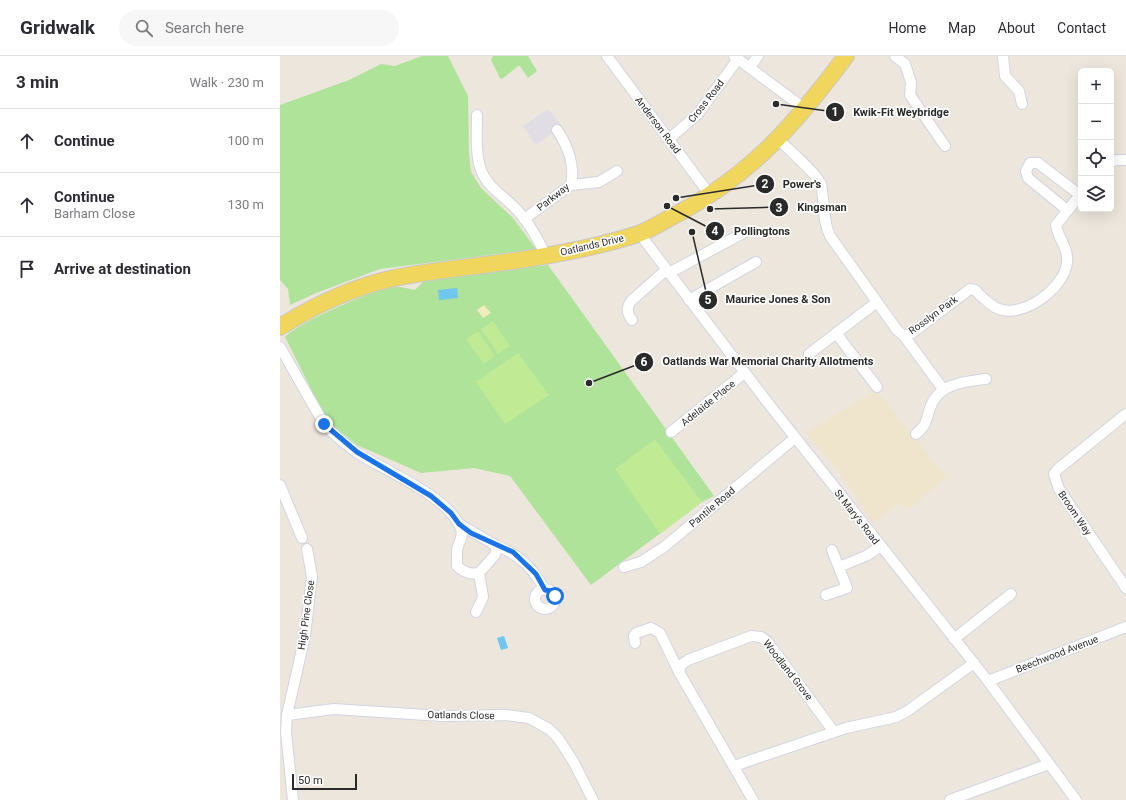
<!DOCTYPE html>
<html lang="en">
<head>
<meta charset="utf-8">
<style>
	:root { --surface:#fff; --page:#f7f7f7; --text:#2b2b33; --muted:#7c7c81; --line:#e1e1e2 }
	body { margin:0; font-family:Roboto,sans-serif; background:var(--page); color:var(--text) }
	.controls { position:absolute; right:12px; top:12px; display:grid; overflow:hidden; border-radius:6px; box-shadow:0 4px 16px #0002 }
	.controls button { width:36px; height:36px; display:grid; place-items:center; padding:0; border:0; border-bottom:1px solid var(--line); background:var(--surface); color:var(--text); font:20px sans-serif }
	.scale { position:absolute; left:12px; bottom:10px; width:65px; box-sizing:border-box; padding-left:4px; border:2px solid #2a2a2a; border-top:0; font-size:11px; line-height:14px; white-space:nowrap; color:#2a2a2a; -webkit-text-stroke:3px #fff; paint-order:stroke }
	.stop { position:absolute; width:12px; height:12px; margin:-9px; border:3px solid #1a73e8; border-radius:50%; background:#fff }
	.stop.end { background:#1a73e8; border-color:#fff; box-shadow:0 1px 4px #0008 }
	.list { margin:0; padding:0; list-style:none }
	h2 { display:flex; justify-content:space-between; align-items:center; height:52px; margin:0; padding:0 16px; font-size:17px }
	h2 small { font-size:13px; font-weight:400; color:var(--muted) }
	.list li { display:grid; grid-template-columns:26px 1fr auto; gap:12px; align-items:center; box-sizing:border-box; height:64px; padding:0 16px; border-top:1px solid var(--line) }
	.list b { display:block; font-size:15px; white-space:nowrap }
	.list p { margin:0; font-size:13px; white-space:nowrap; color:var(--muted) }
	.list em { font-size:13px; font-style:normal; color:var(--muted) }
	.icon { flex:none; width:22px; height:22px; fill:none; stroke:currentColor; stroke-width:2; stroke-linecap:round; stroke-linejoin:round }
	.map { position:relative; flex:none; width:846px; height:744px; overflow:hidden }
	header { display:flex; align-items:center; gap:24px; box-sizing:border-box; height:56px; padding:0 20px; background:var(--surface); border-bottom:1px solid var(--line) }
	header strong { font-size:19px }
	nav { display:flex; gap:22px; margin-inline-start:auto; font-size:14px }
	.search { width:280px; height:36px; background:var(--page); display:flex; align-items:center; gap:10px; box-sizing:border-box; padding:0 14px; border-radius:22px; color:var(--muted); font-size:15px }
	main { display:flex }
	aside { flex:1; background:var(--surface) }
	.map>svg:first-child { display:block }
	.industrial { fill:#e0dde5 }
	.education { fill:#eee5cc }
	.green { fill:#aee399 }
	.sand { fill:#f1ecbf }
	.pitch { fill:#c1ea95 }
	.water { fill:#6fc6ee }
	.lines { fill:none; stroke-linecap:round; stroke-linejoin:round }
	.street-casing { stroke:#d2d4e3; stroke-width:12 }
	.primary-casing { stroke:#c8c8c8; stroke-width:18 }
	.street { stroke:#fff; stroke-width:10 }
	.primary { stroke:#f1d65d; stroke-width:16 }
	.route { stroke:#1a73e8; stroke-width:5 }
	.labels { text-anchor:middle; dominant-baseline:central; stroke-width:3.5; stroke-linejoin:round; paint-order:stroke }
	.street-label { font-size:10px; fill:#2a2a2a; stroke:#fff }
	.leader { fill:none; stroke:#2a2a2a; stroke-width:1.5 }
	.callout-dot { fill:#2a2a2a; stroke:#fff; stroke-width:1.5 }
	.mark-label { font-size:12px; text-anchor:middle; font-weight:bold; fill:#fff }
	.callout-label { font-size:11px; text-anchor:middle; font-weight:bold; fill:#2a2a2a; stroke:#fff; stroke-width:3.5; stroke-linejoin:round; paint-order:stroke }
</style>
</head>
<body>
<header>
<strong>Gridwalk</strong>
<div class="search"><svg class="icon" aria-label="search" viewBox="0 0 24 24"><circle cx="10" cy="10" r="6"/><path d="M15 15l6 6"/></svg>Search here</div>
<nav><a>Home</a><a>Map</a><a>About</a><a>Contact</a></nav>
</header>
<main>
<aside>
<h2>3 min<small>Walk · 230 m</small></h2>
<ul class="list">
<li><svg class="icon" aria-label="ahead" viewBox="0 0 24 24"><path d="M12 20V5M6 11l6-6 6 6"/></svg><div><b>Continue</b></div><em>100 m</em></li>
<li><svg class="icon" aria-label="ahead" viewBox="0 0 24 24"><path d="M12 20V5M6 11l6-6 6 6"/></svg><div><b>Continue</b><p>Barham Close</p></div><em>130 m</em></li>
<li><svg class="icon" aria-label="arrive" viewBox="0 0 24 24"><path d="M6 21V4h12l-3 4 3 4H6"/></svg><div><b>Arrive at destination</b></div></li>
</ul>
</aside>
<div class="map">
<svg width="846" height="744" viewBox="0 0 846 744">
	<rect width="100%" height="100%" fill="#ece6dc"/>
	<polygon class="industrial" points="268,53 282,70 256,89 243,70"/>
	<polygon class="education" points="596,334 666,421 628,454 621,447 593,467 559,416 526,377"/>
	<g class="green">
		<polygon points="142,0 168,0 188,40 189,97 191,116 201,132 233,162 256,193 100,213 36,237 10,249 8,233 0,224 0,49 69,24 101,8 115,10"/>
		<polygon points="213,0 248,0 257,15 248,22 240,10 238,10 222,23 220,22 211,4"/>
		<path d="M268,209L434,440L422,446L311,529L230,420L194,412L141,417L77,389L47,365L5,281C18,267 94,233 114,231C120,230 128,233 135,234L145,224Z"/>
	</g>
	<polygon class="sand" points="204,249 211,257 203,262 197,254"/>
	<g class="pitch">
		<polygon points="213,265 230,290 218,298 201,273"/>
		<polygon points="198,275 215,300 204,308 186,283"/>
		<polygon points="238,297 269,339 225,368 196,326"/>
		<polygon points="375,383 422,446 380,478 335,413"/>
	</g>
	<g class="water">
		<polygon points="177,232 178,242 159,244 158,234"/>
		<polygon points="224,580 228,592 221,594 217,582"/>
	</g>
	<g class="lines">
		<defs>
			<g id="street">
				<polyline points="327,0 430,139"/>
				<polyline points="454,0 525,53"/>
				<polyline points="615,0 625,8 631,26 630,39 665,90"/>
				<polyline points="723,0 725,20 739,35 742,48"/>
				<polyline points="470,11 478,0"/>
				<path d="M197,59C197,77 195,97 201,114C207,131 224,140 236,153C249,166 258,183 266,200"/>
				<polyline points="389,83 417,59 458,3"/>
				<path d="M498,83C507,92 538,119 541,128C545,146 542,164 550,180L617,274L624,280L632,277L690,233L695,234C702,241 710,250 719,253C744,262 784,232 787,207C789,192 778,183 776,169L801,138"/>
				<polyline points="831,106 836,104 846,104"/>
				<polyline points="291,129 319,126 337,115"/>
				<polyline points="787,154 748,122 746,115 750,107 758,107 800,139"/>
				<path d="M244,163L291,129C295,110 288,90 277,74"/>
				<polyline points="359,177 488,347 708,625 796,744"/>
				<polyline points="389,217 463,177"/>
				<polyline points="409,244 476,206"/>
				<path d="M352,264C347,257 346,253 351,245L386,214"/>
				<polyline points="556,277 597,331"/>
				<polyline points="624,280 663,333"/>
				<path d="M0,291L44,368C54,379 66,389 79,398C106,415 171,442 181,473C184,481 178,487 177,494C177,499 177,505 177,510C183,516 190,519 199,517L203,541L196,556"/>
				<polyline points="529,298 597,246"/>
				<polyline points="846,358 778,413 774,418 779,433 846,532"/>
				<polyline points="391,376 464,317"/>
				<path d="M636,378C648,367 645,367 650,352C659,327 683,326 706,323"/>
				<polyline points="0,429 22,482"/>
				<polyline points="179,468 217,490 215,499 199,517"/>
				<path d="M217,490C240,499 253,512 265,534"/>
				<polyline points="344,511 361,506 384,491 515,382"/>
				<polyline points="559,511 588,499 600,490"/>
				<circle cx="265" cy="543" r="10"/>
				<polyline points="546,539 567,532 552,494"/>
				<polyline points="674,583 731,538"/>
				<polyline points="355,587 354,580 356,577 371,572 380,577 399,616 473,744"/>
				<polyline points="399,616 401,609 408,604 471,580 481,581 488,586 554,676"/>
				<polyline points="708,625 846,571"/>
				<polyline points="7,659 54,653 162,660 226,659 249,662 269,673 278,682 293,705 313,744"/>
				<polyline points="454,710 566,672 616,661 626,656 694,607"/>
				<polyline points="13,744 6,676 7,659 25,580 32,520 27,493"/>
				<polyline points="670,744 769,708"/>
			</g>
			<path id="primary" d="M0,271C35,249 73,231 114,222C153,214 193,211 233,205C274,199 318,191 358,178C372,173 385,164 399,157C472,118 517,66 566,0"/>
		</defs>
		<use href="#street" class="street-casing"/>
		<use href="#primary" class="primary-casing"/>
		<use href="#street" class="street"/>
		<use href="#primary" class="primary"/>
	</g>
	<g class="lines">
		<polyline class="route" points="44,368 77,396 151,440 171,457 179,468 191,477 233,496 256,518 265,534 271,535 275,540"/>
	</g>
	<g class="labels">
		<g class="street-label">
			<text transform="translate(426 45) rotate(-52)">Cross Road</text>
			<text transform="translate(378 69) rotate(53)">Anderson Road</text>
			<text transform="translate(273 141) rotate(-38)">Parkway</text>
			<text transform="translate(312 189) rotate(-13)">Oatlands Drive</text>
			<text transform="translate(653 259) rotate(-36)">Rosslyn Park</text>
			<text transform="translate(428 347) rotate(-39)">Adelaide Place</text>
			<text transform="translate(432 451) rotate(-40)">Pantile Road</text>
			<text transform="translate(795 457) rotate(56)">Broom Way</text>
			<text transform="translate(577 461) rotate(52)">St Mary's Road</text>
			<text transform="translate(26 559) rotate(-82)">High Pine Close</text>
			<text transform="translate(777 598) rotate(-21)">Beechwood Avenue</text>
			<text transform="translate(508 614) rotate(52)">Woodland Grove</text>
			<text transform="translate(181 659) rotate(1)">Oatlands Close</text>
		</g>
	</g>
	<path class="leader" d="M496 48L555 56M396 142L485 128M430 153L499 151M387 150L435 175M412 176L428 244M309 327L364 306"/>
	<g class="callout-dot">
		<circle cx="496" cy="48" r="4"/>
		<circle cx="396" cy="142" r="4"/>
		<circle cx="430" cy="153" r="4"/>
		<circle cx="387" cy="150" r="4"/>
		<circle cx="412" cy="176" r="4"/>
		<circle cx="309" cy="327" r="4"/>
		<circle cx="555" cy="56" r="10"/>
		<circle cx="485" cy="128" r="10"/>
		<circle cx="499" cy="151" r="10"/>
		<circle cx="435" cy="175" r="10"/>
		<circle cx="428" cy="244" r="10"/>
		<circle cx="364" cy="306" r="10"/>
	</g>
	<g class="mark-label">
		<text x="555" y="60">1</text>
		<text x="485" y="132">2</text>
		<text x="499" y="156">3</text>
		<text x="435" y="179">4</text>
		<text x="428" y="248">5</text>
		<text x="364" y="310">6</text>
	</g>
	<g class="callout-label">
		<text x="621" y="60">Kwik-Fit Weybridge</text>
		<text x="522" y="132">Power's</text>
		<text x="542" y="155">Kingsman</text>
		<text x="482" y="179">Pollingtons</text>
		<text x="498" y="247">Maurice Jones &amp; Son</text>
		<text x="488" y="309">Oatlands War Memorial Charity Allotments</text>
	</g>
</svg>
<div class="controls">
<button>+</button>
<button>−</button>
<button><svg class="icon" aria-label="locate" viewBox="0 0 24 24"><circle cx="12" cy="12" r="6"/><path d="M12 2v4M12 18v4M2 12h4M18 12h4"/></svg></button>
<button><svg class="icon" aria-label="layers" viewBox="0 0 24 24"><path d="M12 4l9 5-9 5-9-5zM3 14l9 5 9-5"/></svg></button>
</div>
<div class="scale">50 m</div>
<div class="stop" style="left:275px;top:540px"></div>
<div class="stop end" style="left:44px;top:368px"></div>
</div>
</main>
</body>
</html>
